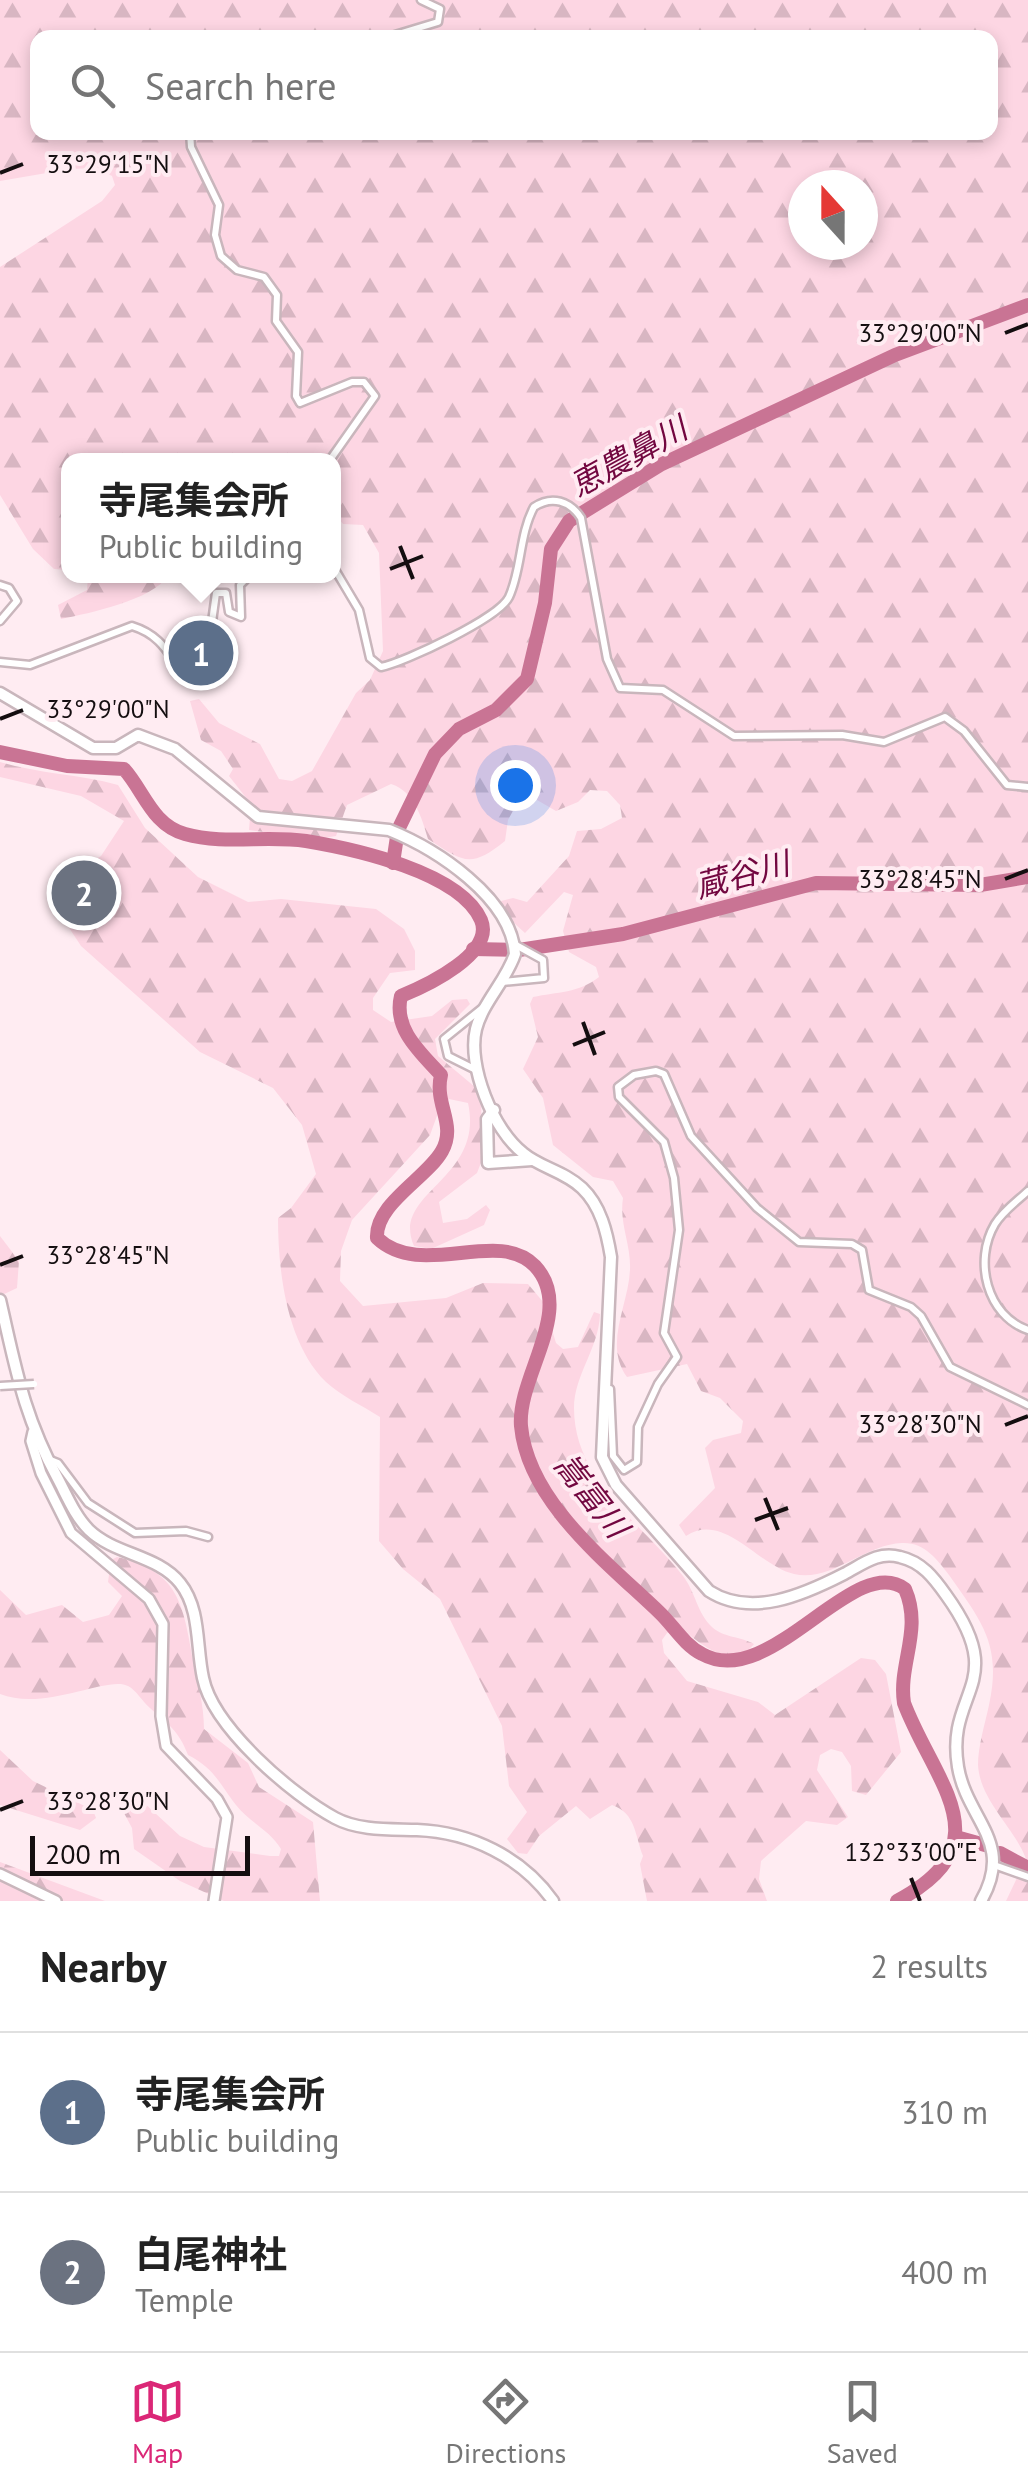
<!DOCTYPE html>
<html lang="en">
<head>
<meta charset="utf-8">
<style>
	:root { --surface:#fff; --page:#f6f6f6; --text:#222; --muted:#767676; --line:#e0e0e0; --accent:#db2777 }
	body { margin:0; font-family:"PT Sans","Noto Sans JP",sans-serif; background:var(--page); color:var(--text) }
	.compass { position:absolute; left:788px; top:170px; width:90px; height:90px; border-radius:50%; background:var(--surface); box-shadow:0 5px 15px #0003; rotate:339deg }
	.scale { position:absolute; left:30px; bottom:25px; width:220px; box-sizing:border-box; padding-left:10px; border:5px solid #140e10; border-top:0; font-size:28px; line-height:35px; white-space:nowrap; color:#140e10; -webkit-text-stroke:8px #ffecf2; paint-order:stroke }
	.you { position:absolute; left:515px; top:785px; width:35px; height:35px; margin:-25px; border:8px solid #fff; border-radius:50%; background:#1a73e8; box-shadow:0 0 0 15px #1a73e833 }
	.badge { display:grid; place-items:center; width:65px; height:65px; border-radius:50%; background:var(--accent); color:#fff; font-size:32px; font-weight:700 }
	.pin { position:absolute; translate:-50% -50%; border:5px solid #fff; box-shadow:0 2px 10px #0006 }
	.popup { position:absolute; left:61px; top:453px; width:280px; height:130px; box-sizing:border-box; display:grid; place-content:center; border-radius:20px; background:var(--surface); filter:drop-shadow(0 2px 8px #0005); font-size:32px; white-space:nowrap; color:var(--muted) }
	.popup b { font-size:38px; color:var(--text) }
	.popup::after { content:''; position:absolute; left:50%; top:100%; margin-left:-20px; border:20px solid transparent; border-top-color:var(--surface) }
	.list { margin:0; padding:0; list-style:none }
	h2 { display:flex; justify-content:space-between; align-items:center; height:130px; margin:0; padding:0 40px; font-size:42px }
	h2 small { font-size:32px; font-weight:400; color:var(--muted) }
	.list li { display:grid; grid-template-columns:65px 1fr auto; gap:30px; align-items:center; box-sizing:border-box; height:160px; padding:0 40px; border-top:2px solid var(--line) }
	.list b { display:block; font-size:38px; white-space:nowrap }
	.list p { margin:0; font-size:32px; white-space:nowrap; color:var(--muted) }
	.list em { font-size:32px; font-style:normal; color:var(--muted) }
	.icon { flex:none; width:55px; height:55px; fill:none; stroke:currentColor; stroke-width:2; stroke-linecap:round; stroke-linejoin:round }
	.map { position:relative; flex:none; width:1028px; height:1901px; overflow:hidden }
	.search { position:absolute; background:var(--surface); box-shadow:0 5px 15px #0003; left:30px; right:30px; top:30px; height:110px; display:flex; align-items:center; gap:25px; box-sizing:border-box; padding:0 35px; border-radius:20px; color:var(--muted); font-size:38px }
	.sheet { height:450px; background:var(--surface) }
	nav { display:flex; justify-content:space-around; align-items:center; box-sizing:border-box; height:140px; border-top:2px solid var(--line); background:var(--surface); font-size:28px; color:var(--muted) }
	nav a { display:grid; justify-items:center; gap:5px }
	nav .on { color:var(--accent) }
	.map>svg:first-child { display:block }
	.forest { fill:url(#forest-firs); fill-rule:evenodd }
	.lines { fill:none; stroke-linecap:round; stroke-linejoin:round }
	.river { stroke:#c97494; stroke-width:14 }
	.minor-casing { stroke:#c9b6bc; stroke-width:11 }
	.secondary-casing { stroke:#c9b6bc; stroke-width:14 }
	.trunk-casing { stroke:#c9b6bc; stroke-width:15 }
	.minor { stroke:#fff; stroke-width:6 }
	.secondary { stroke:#fff; stroke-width:9 }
	.trunk { stroke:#fff; stroke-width:10 }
	.minor-bridge-casing { stroke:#c9b6bc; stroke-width:11; stroke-linecap:butt }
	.minor-bridge { stroke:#fff; stroke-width:6 }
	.ticks { fill:none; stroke:#140e10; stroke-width:4 }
	.labels { text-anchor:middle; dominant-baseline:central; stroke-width:8; stroke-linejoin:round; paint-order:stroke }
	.water-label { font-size:32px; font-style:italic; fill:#720740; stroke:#ffecf2 }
	.ticks-label { font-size:25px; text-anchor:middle; fill:#140e10; stroke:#ffecf2; stroke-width:8; stroke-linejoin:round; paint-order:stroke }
</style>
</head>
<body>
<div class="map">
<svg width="1028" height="1901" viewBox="0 0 1028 1901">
	<defs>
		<pattern id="forest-firs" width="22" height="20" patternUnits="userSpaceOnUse" patternTransform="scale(2.5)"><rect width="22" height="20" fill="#fdd6e3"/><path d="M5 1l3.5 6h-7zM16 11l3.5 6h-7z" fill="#d8b6c2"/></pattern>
	</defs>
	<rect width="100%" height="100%" fill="#ffecf2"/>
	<g class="forest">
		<path d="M0,0H1028V1901H1006L1026,1859C1015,1828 980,1801 978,1765C978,1746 985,1724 989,1705C1002,1645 982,1622 949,1575C937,1559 924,1542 902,1543C865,1544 830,1583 794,1574C758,1566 724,1511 686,1536L679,1525L715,1488L705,1448L713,1440L741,1433L743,1421L720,1398L701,1391L687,1364L627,1377C603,1344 629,1305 630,1269C631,1244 619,1224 623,1198L613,1181L593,1177L553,1145L543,1098L523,1069L538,1037L530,1004L533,997C557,992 579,993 599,977L596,967L569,952L563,931L573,895L564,892L525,933L504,914L501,901L513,898L527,902L569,856L577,831L601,829L622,818L620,805L607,791L590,790L578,802L556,811L537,800L520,798L508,820L505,841C470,869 464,862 428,839C422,818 414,791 391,784L347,805L336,836L318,839L249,830L251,804L229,776L233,769L221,751L201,740L190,701L199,699L219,723L260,744L279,779L292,781L312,771L356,693L370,680L383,651L379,553L363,525L343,524L334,513V460H69L68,570L54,569L33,549L0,495V267L102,201L115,185L112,176L96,168L70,169L0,181ZM38,38H990V132H38ZM803,185H863V245H803Z"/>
		<path d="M88,576H168C152,600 90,613 61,619L58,605L87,590Z"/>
		<path d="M0,762C40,774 79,774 118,785L145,828L198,877L248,902L281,899L376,909L404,929L415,951V970L390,973L373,998V1010L391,1022L432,1016L452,1000L467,999L470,1004L435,1039L438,1056L481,1092L482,1160L477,1173L439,1202L443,1223L467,1219L486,1205L490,1210L484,1225L431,1249L414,1246C390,1192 485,1180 468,1103L449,1099L438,1113L430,1135L352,1220L341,1251L340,1281L363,1306L446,1298L483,1283L528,1284L544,1303L556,1343L563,1349L578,1347L594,1312L600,1314C599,1348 574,1375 574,1408C574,1481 642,1523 683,1576C696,1593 697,1613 712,1627C724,1638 740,1636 754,1644C734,1670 701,1646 683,1629L667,1633L662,1640L664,1653L687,1681L758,1702L775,1715L861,1658L875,1660L886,1674L901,1752L866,1795L852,1791L851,1766L842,1752L831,1749L820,1755L817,1770L848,1817L837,1825L806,1821L761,1861L759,1879L767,1901H647L640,1864L643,1856C635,1836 636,1813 612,1805L590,1819L576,1806L539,1836L527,1854L518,1853L507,1839L527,1812L509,1786L502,1726L440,1599L403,1569L379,1541L380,1417C363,1406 341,1396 326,1382C286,1343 278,1270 278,1218L291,1208L316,1174L302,1125L273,1088L200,1052L81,946L62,917V879L101,856L124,821L81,796L0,777Z"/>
		<polygon points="0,1236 19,1261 17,1288 0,1296"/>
		<path d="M117,1557C180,1571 183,1606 193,1660C198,1683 204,1706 204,1729L248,1763L259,1787L313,1822L320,1901H224L180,1881L134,1849L132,1828L124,1813L129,1806L142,1801L180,1836L204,1847L270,1856H279L281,1849C270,1830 249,1822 236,1805C219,1783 214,1768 188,1755C179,1731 168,1724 150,1708C142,1701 136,1690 128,1686C108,1675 45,1712 0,1694V1590L26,1615L62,1605L83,1622L109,1615L122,1596L108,1582L111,1560Z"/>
		<polygon points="0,1750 33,1781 93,1810 96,1818 80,1830 0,1805"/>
		<polygon points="0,1862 105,1901 0,1901"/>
	</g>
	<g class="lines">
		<g class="river">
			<path d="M0,752L67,766L124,769C144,791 152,825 185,834C224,845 266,835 306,841C354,849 460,872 481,920C495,953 428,985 401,996C393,1029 420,1052 441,1075C434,1105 457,1124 442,1151C427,1178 375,1204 377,1238C421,1280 498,1227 535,1266C576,1310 517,1376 521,1426C528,1502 608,1563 659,1612C673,1625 684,1645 702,1654C770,1692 854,1551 905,1589C923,1630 898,1664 904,1703C934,1783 1006,1843 897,1901"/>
			<polyline points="393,863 398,830 435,754 459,729 496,710 527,679 545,603 551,549 569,521 660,465 895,355 1028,305"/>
			<polyline points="473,949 519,950 623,934 816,883 980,885 1028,877"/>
			<polyline points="956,1837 985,1845"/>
			<polyline points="1000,1853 1028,1868"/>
		</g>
		<defs>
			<g id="minor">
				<polyline points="385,38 438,22 440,9 421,0"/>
				<polyline points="190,132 191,147 219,205 215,235 221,256 237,270 264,277 277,295 276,321 298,352 296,396 300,403 352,382 364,382 375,396 330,460"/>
				<polyline points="334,545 334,553"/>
				<path d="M334,568L359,610L370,658L381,667C405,662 499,618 509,597C522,569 519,535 534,507C552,495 570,501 581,518L607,659L620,688L663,690L734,736L842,735L884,742L945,717L964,731L1007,785L1028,787"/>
				<polyline points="0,585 9,588 17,601 0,621"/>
				<path d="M0,662L30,665L132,626C171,638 172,670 189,675L205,660H216L221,651L211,629L216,593H226L229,612L241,617L240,585L249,576"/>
				<polyline points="502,982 544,978 543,960 514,944"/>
				<polyline points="478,1071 448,1056 444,1039 486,1005"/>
				<path d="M1028,1191C1017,1201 1003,1211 995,1224C973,1261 987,1316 1028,1330"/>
				<polyline points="610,1389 613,1456 624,1470 637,1462 638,1427 658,1384 677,1357 664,1333 679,1230 674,1178 664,1142 619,1097 618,1087 634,1075 656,1071 664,1074 691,1136 757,1208 799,1242 852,1244 862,1250 869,1290 911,1307 921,1316 950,1367 1028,1405"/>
				<polyline points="48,1459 58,1463 88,1503 135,1533 186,1531 208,1537"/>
				<polyline points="994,1865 1028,1877"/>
			</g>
			<g id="secondary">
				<polyline points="33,1432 31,1441 41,1473 71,1533 149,1599 163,1624 161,1716 166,1746 217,1799 227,1817 214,1901"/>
				<polyline points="0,1874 56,1901"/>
			</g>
			<g id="trunk">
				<path d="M0,693L93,748H116L138,735L175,749L258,817L389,830C436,849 511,897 515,954C506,981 483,1002 476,1029C467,1065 493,1130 523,1153C541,1168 564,1171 582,1188C601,1206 607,1233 611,1257L602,1457L616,1485L709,1591C751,1618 803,1595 844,1574C863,1564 878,1551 900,1557C922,1562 934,1578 946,1595C1011,1685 945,1690 958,1767C967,1820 1015,1842 981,1901"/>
				<polyline points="494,1110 487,1119 488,1163 532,1160"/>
				<path d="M0,1300C16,1369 23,1414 58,1479C67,1496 75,1516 89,1530C115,1555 158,1555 180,1583C201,1609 196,1647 203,1678C213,1727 292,1795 335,1818C359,1831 391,1829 417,1830C470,1832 522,1857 553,1901"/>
			</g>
		</defs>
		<use href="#minor" class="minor-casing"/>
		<use href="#secondary" class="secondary-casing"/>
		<use href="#trunk" class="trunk-casing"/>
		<use href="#minor" class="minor"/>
		<use href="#secondary" class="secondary"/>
		<use href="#trunk" class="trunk"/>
		<defs>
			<polyline id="minor-bridge" points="0,1386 34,1384"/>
		</defs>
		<use href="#minor-bridge" class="minor-bridge-casing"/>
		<use href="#minor-bridge" class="minor-bridge"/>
	</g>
	<path class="ticks" d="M0,173L23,164M1005,333L1028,324M400,546L413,579M390,569L423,556M0,719L23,710M1005,879L1028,870M583,1022L595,1055M573,1045L605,1032M0,1265L23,1256M1005,1425L1028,1416M765,1498L778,1530M755,1520L788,1508M0,1810L23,1801M911,1878L920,1901"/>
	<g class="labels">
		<g class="water-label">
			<text transform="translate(628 456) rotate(-29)">恵農鼻川</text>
			<text transform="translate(742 874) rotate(-15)">蔵谷川</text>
			<text transform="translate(592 1495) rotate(52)">嵩富川</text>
		</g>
	</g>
	<g class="ticks-label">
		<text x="108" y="173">33°29'15"N</text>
		<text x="920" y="342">33°29'00"N</text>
		<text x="108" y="718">33°29'00"N</text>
		<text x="920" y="888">33°28'45"N</text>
		<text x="108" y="1264">33°28'45"N</text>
		<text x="920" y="1433">33°28'30"N</text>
		<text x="108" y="1810">33°28'30"N</text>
		<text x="911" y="1861">132°33'00"E</text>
	</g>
</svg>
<svg class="compass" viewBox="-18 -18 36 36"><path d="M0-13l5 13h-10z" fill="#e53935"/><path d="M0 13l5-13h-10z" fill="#767676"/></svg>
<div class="scale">200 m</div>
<div class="you"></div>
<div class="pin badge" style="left:201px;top:653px;background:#5c6f8a">1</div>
<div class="popup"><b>寺尾集会所</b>Public building</div>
<div class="pin badge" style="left:84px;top:893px;background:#6b7280">2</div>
<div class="search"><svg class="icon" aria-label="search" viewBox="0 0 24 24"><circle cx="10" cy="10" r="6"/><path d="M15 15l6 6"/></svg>Search here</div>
</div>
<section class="sheet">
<h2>Nearby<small>2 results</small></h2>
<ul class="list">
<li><span class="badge" style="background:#5c6f8a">1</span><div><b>寺尾集会所</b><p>Public building</p></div><em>310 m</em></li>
<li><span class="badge" style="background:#6b7280">2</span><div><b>白尾神社</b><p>Temple</p></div><em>400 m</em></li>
</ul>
</section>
<nav>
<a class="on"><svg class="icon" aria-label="map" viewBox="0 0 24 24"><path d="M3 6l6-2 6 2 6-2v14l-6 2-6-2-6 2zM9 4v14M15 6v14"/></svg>Map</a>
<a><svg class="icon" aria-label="directions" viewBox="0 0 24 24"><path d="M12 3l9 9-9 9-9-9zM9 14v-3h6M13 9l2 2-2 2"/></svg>Directions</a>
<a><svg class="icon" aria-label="saved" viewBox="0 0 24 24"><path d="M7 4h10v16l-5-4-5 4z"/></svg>Saved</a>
</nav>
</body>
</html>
